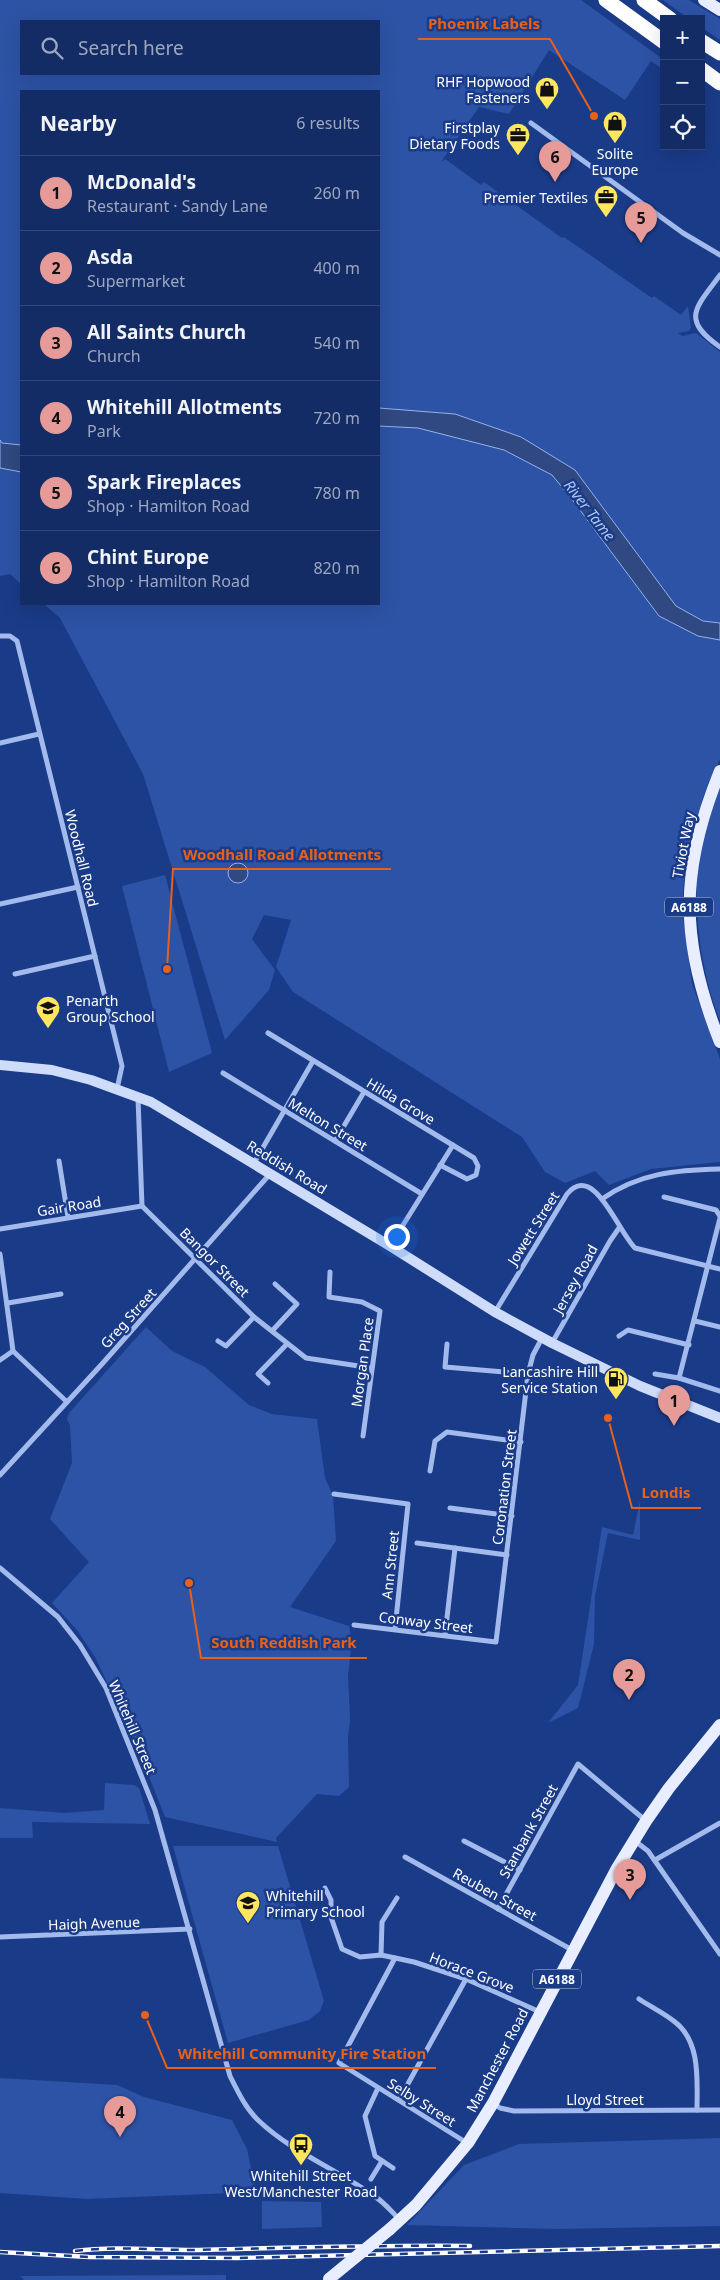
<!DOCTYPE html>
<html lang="en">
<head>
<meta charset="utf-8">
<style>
	:root { --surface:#142c66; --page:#21386f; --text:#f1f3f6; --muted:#9da7bf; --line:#33487a; --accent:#e69b98 }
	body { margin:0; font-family:"Noto Sans",sans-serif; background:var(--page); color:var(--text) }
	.controls { position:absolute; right:15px; top:15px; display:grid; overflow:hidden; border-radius:0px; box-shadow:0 5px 20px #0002 }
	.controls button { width:45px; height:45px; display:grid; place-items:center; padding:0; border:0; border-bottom:1px solid var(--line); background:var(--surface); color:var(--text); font:25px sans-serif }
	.you { position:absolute; left:396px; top:1236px; width:18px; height:18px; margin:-12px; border:4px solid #fff; border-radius:50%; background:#1a73e8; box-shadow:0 0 0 8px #1a73e833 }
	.badge { display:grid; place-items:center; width:32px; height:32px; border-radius:50%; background:var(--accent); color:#111; font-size:16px; font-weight:700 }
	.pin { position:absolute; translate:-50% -41px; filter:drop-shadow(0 1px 2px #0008) }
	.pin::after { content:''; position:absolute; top:26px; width:18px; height:15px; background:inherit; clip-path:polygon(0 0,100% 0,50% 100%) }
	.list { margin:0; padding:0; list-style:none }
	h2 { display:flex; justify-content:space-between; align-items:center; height:65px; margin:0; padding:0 20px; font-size:21px }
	h2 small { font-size:16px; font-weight:400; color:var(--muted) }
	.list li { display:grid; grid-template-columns:32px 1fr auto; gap:15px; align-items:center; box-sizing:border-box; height:75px; padding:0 20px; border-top:1px solid var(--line) }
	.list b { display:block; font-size:19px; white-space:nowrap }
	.list p { margin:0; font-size:16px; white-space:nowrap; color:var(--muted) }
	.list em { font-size:16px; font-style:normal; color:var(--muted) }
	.icon { flex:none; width:28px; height:28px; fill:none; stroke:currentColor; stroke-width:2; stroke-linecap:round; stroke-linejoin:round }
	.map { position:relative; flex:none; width:720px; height:2280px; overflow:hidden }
	.search { position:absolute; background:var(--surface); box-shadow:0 5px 20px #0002; left:20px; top:20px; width:360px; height:55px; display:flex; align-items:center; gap:12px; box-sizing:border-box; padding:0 18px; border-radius:0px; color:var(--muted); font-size:19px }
	.panel { position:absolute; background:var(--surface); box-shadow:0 5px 20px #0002; left:20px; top:90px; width:360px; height:515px; border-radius:0px }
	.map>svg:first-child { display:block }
	.green { fill:#2d53a6; fill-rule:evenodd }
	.water { fill:#314982; stroke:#96b3ee }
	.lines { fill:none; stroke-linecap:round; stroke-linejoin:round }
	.minor { stroke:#a3baec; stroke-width:5 }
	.secondary { stroke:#cfdcf9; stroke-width:10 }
	.primary { stroke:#e8eeff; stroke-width:12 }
	.motorway { stroke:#fff; stroke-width:15 }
	.rail-casing { stroke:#fff; stroke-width:4.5 }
	.rail { stroke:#1a3b88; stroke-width:2.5; stroke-dasharray:8; stroke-linecap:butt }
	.primary-bridge { stroke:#e8eeff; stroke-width:12 }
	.labels { text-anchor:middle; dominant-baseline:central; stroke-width:5; stroke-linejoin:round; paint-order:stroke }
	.shield { fill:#1a3b88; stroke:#bac4db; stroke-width:1 }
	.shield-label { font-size:12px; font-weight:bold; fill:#fff }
	.poi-label { font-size:14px; fill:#fff; stroke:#1a3b88; text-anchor:end }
	.street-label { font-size:14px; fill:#fff; stroke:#1a3b88 }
	.water-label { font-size:15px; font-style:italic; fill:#afc5f4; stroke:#1a3b88 }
	.leader { fill:none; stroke:#e96118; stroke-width:2 }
	.callout-dot { fill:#e96118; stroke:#1a3b88; stroke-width:2 }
	.callout-label { font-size:15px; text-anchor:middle; font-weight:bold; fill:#e96118; stroke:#1a3b88; stroke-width:5; stroke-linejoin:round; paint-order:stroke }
</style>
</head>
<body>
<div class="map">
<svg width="720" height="2280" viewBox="0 0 720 2280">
	<rect width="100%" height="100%" fill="#1a3b88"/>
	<g class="green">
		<path d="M0,0H581L664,60V70L651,61L625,100L549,50L509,114L479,107L441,162L445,159L481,185L484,182L562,238L564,237L652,298L654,296L681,315L688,306L691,328L689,331L678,333L682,336L696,333L720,352V623L703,621L676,606L575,470L521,437L455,414L379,408V91H21V445L2,443L0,440ZM21,21H379V74H21Z"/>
		<polygon points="663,0 689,0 720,19 720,40 701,27 701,19 689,19"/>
		<polygon points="379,426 418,428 504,450 552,475 571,498 659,616 720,640 720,759 707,786 691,835 683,889 683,917 692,984 720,1059 720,1162 651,1169 609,1185 595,1171 565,1183 545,1172 522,1137 293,992 276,967 291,920 264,915 252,939 275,970 269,990 225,1040 143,774 60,618 44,604 379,604"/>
		<polygon points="0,468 21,472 21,584 10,574 0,576"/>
		<path d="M720,788V1020C700,972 691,897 700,846C704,827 713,807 720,788Z"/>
		<polygon points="165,875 212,1053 169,1072 122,886"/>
		<polygon points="146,1327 172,1351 205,1367 249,1405 272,1414 317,1419 325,1478 333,1496 336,1541 290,1607 349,1626 352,1641 348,1675 350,1719 348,1738 349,1787 339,1796 317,1794 276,1838 277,1842 165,1817 134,1739 95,1657 77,1630 52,1603 89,1562 50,1519 72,1463 70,1425 67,1420 69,1413"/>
		<polygon points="640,1501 640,1540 608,1533 595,1596 594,1644 578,1708 548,1723 578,1685 602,1527 633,1535"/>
		<polygon points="105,1783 134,1785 139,1788 150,1824 32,1822 33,1838 0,1838 0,1808 64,1813 104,1810"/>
		<polygon points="173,1846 278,1846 324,2001 320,2011 309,2020 228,2043"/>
		<polygon points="0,2078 117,2085 144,2097 232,2120 247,2149 256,2192 87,2199 0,2193"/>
		<polygon points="720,2138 720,2226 556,2229 407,2225 464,2165 519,2144"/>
		<polygon points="262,2201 321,2202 322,2227 262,2229"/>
		<polygon points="226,2275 226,2280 24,2280 20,2276"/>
	</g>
	<g class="water">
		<polygon points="379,408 455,414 521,437 575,470 676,606 703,621 720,623 720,640 698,636 659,616 571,498 552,475 504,450 418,428 379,426"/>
		<polygon points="0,440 2,443 21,445 21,472 0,468"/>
		<circle cx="238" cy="873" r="10"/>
	</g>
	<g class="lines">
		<g class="minor">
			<polyline points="531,123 683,233 720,255"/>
			<path d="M720,275C696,308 680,319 720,347"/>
			<polyline points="0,636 10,636 17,641 122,1066 117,1089"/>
			<polyline points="0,743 39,734"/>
			<polyline points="0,904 78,887"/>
			<polyline points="15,974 95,956"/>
			<polyline points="268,1033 474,1158 478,1166 476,1175 467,1179 440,1165"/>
			<polyline points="223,1073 422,1194"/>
			<polyline points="138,1098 142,1206 254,1317 306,1358 372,1368"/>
			<polyline points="335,1141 364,1092"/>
			<polyline points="59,1161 68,1217"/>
			<polyline points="254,1163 313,1061"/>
			<polyline points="664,1197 716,1210 720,1216"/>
			<path d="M602,1199C639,1173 676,1170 720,1169"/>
			<polyline points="0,1229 142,1206"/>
			<polyline points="390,1246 453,1145"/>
			<polyline points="0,1254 13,1351 67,1402"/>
			<polyline points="330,1272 329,1297 362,1302 380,1311 363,1436"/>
			<polyline points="8,1303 61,1294"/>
			<path d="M495,1312L567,1194C594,1162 617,1230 635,1248L720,1269"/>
			<polyline points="695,1321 720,1327"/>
			<polyline points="272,1331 297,1304 275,1284"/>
			<polyline points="619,1336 628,1330 689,1345"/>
			<polyline points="218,1341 226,1346 254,1317"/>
			<polyline points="552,1343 610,1241 619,1228"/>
			<polyline points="447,1344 445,1367 528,1374"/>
			<polyline points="0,1360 13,1351"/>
			<polyline points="655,1374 679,1378 720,1391"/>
			<polyline points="679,1378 720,1218"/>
			<polyline points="268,1383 258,1374 287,1344"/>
			<polyline points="430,1471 435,1441 447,1432 521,1442"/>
			<polyline points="0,1475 102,1364 270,1174"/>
			<polyline points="334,1494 408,1504 395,1629"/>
			<polyline points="450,1508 512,1516"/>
			<polyline points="417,1543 507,1555"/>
			<path d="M0,1568L58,1617L80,1645L106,1688L155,1810L230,2076C238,2092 246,2109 259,2121C293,2153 337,2169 374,2196C384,2202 391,2211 399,2219"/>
			<polyline points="354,1625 496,1642 528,1374 533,1355 542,1338"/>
			<polyline points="445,1635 455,1548"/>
			<polyline points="464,1841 520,1870"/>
			<polyline points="635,1841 648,1851 720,1954"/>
			<polyline points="405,1857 574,1951"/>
			<polyline points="655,1860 720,1823"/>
			<polyline points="325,1888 331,1900 331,1917 342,1949 360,1957 381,1955 414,1962 466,1979 540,2012"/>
			<polyline points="498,1909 578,1764 645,1820"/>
			<polyline points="0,1937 190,1929"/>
			<polyline points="381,1955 382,1922 397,1898"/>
			<polyline points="395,1958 339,2063 467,2143"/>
			<path d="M639,1999C651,2007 664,2013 675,2022C701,2042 697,2081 697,2110"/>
			<polyline points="378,2088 365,2116 375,2156 393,2168"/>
			<polyline points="399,2100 466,1979"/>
			<polyline points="493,2103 500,2108 514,2111 720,2110"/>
			<polyline points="371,2179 382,2161"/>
		</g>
		<polyline class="secondary" points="0,1065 52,1070 91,1080 151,1102 390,1246 495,1312 552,1343 640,1386 720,1418"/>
		<g class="primary">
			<polyline points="704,0 720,10"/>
			<path d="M720,771C679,871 680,942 720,1042"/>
			<polyline points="390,2229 416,2205 468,2143 493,2103 616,1870 646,1821 669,1788 720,1725"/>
		</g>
		<g class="motorway">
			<polyline points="606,0 664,42"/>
			<polyline points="644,0 670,19"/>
			<polyline points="701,41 720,53"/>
			<polyline points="701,69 720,83"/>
		</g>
		<defs>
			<g id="rail">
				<path d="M75,2251C115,2246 153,2250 193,2250C285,2248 378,2245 470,2246"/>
				<polyline points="0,2252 89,2257 237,2258 720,2246"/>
			</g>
		</defs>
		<use href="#rail" class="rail-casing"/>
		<use href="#rail" class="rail"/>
		<polyline class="primary-bridge" points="329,2279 390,2229"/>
	</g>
	<defs>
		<symbol id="shop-pin" viewBox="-11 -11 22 30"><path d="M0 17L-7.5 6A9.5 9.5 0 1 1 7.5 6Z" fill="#fee65f" stroke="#1a3b88"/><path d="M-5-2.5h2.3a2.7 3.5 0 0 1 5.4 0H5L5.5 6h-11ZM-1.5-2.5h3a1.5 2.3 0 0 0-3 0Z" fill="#111"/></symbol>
		<symbol id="office-pin" viewBox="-11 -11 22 30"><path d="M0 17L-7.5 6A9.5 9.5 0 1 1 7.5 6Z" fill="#fee65f" stroke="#1a3b88"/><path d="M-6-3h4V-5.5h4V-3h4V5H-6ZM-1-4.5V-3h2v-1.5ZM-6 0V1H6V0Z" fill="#111"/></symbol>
		<symbol id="school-pin" viewBox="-11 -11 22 30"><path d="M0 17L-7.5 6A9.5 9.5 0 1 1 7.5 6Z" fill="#fee65f" stroke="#1a3b88"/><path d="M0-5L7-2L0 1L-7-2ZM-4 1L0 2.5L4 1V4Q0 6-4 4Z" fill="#111"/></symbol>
		<symbol id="fuel-pin" viewBox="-11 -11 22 30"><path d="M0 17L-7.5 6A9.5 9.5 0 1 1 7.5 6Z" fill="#fee65f" stroke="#1a3b88"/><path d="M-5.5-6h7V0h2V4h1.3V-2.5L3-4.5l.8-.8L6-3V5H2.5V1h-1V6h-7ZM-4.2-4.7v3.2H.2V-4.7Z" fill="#111"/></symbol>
		<symbol id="bus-pin" viewBox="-11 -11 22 30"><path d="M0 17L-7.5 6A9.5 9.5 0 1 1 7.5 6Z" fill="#fee65f" stroke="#1a3b88"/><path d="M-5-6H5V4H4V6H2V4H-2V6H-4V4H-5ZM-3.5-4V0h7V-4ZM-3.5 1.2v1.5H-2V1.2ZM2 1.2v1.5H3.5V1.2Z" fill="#111"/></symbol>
	</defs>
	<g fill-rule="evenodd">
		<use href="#shop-pin" x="533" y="75" width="28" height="38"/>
		<use href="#shop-pin" x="601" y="109" width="28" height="38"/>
		<use href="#office-pin" x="504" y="121" width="28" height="38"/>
		<use href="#office-pin" x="592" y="183" width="28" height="38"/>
		<use href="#school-pin" x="34" y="994" width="28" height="38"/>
		<use href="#fuel-pin" x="602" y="1365" width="28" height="38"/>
		<use href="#school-pin" x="234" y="1889" width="28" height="38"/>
		<use href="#bus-pin" x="287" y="2131" width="28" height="38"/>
	</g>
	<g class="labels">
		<g class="shield">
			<rect x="665" y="897.5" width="48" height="19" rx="4"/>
			<rect x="533" y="1969.5" width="48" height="19" rx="4"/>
		</g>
		<g class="shield-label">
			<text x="689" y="907">A6188</text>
			<text x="557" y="1979">A6188</text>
		</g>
		<g class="poi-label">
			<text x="530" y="81">RHF Hopwood<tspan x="530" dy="16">Fasteners</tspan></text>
			<text x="500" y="127">Firstplay<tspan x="500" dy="16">Dietary Foods</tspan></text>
			<text x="615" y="153" text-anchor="middle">Solite<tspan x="615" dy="16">Europe</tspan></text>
			<text x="588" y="197">Premier Textiles</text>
			<text x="66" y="1000" text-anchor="start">Penarth<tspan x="66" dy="16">Group School</tspan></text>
			<text x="598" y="1371">Lancashire Hill<tspan x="598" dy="16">Service Station</tspan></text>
			<text x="266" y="1895" text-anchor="start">Whitehill<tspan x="266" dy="16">Primary School</tspan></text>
			<text x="301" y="2175" text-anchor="middle">Whitehill Street<tspan x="301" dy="16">West/Manchester Road</tspan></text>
		</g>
		<g class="street-label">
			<text transform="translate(683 845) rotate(-79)">Tiviot Way</text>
			<text transform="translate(82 858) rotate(76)">Woodhall Road</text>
			<text transform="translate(401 1101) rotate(31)">Hilda Grove</text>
			<text transform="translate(328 1124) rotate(31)">Melton Street</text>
			<text transform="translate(287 1167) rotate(31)">Reddish Road</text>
			<text transform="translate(69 1206) rotate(-9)">Gair Road</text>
			<text transform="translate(533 1228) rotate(-58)">Jowett Street</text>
			<text transform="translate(215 1262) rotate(45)">Bangor Street</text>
			<text transform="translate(575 1279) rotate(-61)">Jersey Road</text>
			<text transform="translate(128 1318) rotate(-48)">Greg Street</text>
			<text transform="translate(362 1362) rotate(-82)">Morgan Place</text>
			<text transform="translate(504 1487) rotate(-83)">Coronation Street</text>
			<text transform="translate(390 1565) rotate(-84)">Ann Street</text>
			<text transform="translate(426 1622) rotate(7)">Conway Street</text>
			<text transform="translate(133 1727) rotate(67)">Whitehill Street</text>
			<text transform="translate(528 1831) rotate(-61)">Stanbank Street</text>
			<text transform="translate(495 1894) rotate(29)">Reuben Street</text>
			<text transform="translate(94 1923) rotate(-2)">Haigh Avenue</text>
			<text transform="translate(472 1972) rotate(21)">Horace Grove</text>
			<text transform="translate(497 2060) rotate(-62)">Manchester Road</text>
			<text x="605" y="2099">Lloyd Street</text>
			<text transform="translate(422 2102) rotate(32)">Selby Street</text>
		</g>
		<g class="water-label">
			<text transform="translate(590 510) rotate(52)">River Tame</text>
		</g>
	</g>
	<path class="leader" d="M594 116L550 39H418M167 969L173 869H391M608 1418L632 1508H701M189 1583L201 1658H367M145 2015L167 2068H436"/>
	<g class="callout-dot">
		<circle cx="594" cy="116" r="5"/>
		<circle cx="167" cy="969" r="5"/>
		<circle cx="608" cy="1418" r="5"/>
		<circle cx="189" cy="1583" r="5"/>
		<circle cx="145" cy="2015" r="5"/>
	</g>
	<g class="callout-label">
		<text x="484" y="29">Phoenix Labels</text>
		<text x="282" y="860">Woodhall Road Allotments</text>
		<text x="666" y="1498">Londis</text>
		<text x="284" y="1648">South Reddish Park</text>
		<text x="302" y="2059">Whitehill Community Fire Station</text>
	</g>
</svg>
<div class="controls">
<button>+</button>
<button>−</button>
<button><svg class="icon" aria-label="locate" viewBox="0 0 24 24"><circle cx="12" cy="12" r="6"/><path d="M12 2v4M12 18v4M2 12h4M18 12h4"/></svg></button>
</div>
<div class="you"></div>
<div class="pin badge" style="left:674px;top:1426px">1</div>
<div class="pin badge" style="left:629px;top:1700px">2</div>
<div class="pin badge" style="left:630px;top:1900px">3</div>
<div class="pin badge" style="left:120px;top:2137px">4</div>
<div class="pin badge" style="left:641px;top:243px">5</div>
<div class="pin badge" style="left:555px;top:182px">6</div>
<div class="search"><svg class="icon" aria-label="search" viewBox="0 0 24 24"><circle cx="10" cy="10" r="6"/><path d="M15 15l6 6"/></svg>Search here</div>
<section class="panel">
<h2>Nearby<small>6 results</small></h2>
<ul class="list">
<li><span class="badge">1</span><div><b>McDonald's</b><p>Restaurant · Sandy Lane</p></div><em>260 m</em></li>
<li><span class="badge">2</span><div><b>Asda</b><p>Supermarket</p></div><em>400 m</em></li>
<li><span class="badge">3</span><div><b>All Saints Church</b><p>Church</p></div><em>540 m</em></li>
<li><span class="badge">4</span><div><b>Whitehill Allotments</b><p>Park</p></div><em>720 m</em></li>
<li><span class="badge">5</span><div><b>Spark Fireplaces</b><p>Shop · Hamilton Road</p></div><em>780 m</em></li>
<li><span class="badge">6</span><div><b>Chint Europe</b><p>Shop · Hamilton Road</p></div><em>820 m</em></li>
</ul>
</section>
</div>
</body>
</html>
